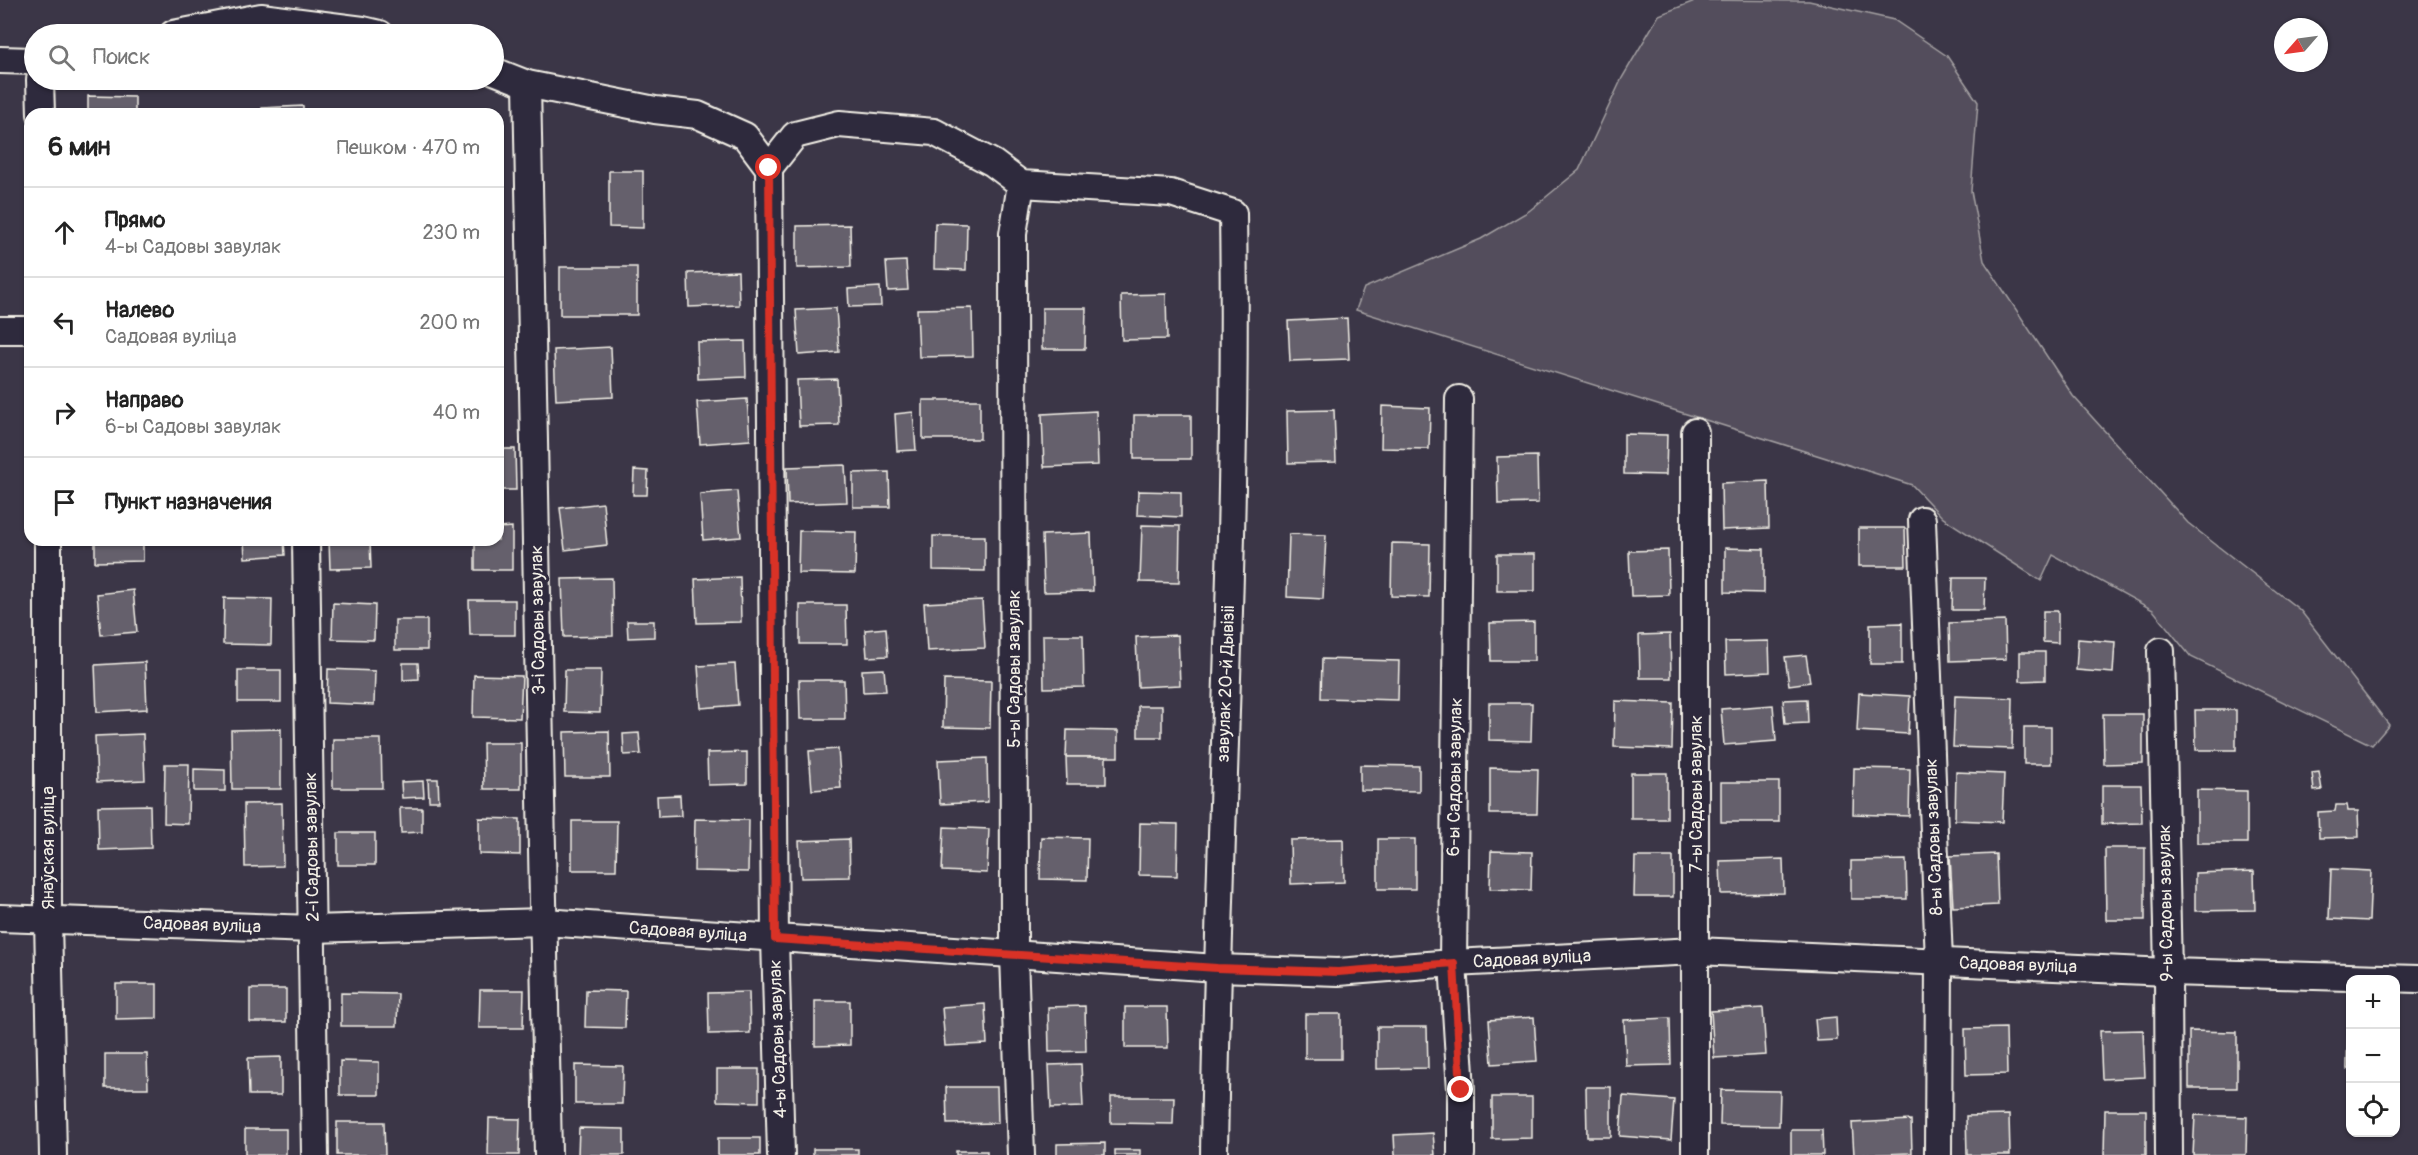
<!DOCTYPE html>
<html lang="ru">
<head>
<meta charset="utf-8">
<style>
	:root { --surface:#fff; --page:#f2f2f2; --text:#222; --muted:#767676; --line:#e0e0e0 }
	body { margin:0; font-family:Pangolin,sans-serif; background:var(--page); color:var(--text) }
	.controls { position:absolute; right:18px; bottom:18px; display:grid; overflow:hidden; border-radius:12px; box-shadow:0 2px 4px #0004 }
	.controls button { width:54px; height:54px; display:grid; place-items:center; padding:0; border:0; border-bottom:2px solid var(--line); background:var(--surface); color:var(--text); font:30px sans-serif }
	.compass { position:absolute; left:2274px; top:18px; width:54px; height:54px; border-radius:50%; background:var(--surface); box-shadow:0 2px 4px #0004; rotate:242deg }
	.stop { position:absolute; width:18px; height:18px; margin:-14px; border:4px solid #d93025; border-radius:50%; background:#fff }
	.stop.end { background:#d93025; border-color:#fff; box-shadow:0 2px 6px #0008 }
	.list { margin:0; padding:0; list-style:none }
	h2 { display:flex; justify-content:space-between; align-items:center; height:78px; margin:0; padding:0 24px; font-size:26px }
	h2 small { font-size:20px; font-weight:400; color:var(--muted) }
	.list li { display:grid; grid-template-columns:39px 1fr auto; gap:18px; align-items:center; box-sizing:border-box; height:90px; padding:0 24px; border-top:2px solid var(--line) }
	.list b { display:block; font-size:22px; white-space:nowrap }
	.list p { margin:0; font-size:20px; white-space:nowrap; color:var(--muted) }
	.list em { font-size:20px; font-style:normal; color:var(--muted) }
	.icon { flex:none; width:33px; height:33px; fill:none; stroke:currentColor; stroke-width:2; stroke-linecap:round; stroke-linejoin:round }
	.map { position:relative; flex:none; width:2418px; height:1155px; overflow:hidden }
	.search { position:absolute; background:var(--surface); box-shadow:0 2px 4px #0004; left:24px; top:24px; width:480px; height:66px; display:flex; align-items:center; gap:15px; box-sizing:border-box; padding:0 21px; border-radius:33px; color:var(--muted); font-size:22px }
	.panel { position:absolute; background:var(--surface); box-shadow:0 2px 4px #0004; left:24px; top:108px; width:480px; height:438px; border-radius:18px }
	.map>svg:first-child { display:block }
	.green { fill:#534e5c; stroke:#a4a0a2; stroke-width:1.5 }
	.building { fill:#65616c; stroke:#f4f1e8; stroke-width:1.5 }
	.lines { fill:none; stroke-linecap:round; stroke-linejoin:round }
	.minor-casing { stroke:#f4f1e8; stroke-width:30 }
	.minor { stroke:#2f2a3d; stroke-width:26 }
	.route { stroke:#d93025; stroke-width:8 }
	.labels { text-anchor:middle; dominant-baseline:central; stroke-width:6; stroke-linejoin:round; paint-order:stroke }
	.street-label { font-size:18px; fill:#f4f1e8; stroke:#2f2a3d }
</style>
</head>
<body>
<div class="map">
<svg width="2418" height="1155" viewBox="0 0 2418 1155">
	<rect width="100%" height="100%" fill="#3b3647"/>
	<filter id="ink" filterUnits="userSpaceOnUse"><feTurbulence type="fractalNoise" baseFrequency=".0167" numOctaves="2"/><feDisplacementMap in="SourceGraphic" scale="12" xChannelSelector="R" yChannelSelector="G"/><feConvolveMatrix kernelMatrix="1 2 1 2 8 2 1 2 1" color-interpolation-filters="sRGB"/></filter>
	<g filter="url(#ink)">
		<polygon class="green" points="1697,0 1809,1 1894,20 1947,56 1978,102 1971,191 1984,261 2073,396 2188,523 2300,610 2389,725 2372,745 2191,657 2153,610 2053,555 2041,581 1943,518 1912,485 1356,310 1364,288 1481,239 1529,211 1579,170 1622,78 1659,15"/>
		<g class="building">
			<polygon points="88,96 135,97 135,114 88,114"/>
			<polygon points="303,106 303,114 262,114 262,108"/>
			<polygon points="609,171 643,171 643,228 609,227"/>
			<polygon points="935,223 967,224 966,270 934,269"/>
			<polygon points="850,225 851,267 797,268 797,226"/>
			<polygon points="906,261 908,290 888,291 886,262"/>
			<rect x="560" y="267" width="77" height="48"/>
			<polygon points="738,271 739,305 689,307 688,273"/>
			<polygon points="880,287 881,306 849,307 848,289"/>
			<polygon points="1166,294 1167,339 1122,340 1121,295"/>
			<polygon points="836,308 839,352 799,355 796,310"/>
			<polygon points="972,308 973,356 919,357 917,309"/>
			<polygon points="1042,308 1086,308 1085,349 1042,349"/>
			<polygon points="1347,318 1349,359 1290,361 1288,321"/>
			<polygon points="745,341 746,377 698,379 697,342"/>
			<polygon points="611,347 613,397 556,400 554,350"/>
			<polygon points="837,379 839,425 799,426 797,380"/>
			<polygon points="747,399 750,440 700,444 697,402"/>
			<rect x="923" y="400" width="57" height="39"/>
			<polygon points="1382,406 1430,408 1429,449 1381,448"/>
			<polygon points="1334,410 1336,462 1288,463 1287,411"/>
			<polygon points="1096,411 1098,465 1044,467 1042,414"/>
			<polygon points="913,412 916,450 897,451 895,414"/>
			<rect x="1134" y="415" width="57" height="44"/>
			<polygon points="1624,434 1667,435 1666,475 1624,474"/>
			<polygon points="498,449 515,449 516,490 498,490"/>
			<polygon points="1537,456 1538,503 1498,504 1497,457"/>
			<polygon points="845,465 847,502 788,504 787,467"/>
			<polygon points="634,470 648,471 647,495 633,495"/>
			<polygon points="889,472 890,507 853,507 853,473"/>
			<polygon points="1768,481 1769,528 1722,530 1721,483"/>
			<polygon points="737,491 741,537 703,540 700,494"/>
			<polygon points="1138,491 1181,492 1181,517 1137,515"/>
			<polygon points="603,503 607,545 565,550 560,508"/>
			<polygon points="1142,525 1180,526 1179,583 1140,582"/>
			<polygon points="512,527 512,570 475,570 475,540 498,540 498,528"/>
			<polygon points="1859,528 1905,528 1906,566 1859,566"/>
			<polygon points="799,531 856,532 855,574 798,573"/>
			<polygon points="1091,533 1093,591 1044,592 1042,535"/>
			<polygon points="1289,534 1326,535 1323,599 1287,597"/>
			<polygon points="933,536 985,536 985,571 933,570"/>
			<polygon points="95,540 143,540 143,561 95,562"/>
			<polygon points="244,540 284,540 285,555 245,558"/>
			<polygon points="329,540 370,540 371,568 330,569"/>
			<polygon points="1392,543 1430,544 1429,597 1391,596"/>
			<polygon points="1725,548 1764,549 1764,593 1725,592"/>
			<polygon points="1668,550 1669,595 1631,596 1629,551"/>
			<rect x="1497" y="554" width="38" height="37"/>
			<polygon points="740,577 741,622 697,623 695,579"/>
			<polygon points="612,578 613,636 564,637 562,579"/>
			<polygon points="1953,578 1985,578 1984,610 1952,610"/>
			<polygon points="133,590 137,632 101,635 97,594"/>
			<polygon points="224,598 272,599 271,645 223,644"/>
			<polygon points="469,600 515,600 515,635 470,635"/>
			<polygon points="982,600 985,648 927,651 924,603"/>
			<polygon points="333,603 375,605 374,640 332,639"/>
			<polygon points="800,605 846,605 847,644 800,644"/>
			<polygon points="2043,611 2058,611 2058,643 2043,642"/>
			<rect x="395" y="620" width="32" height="30"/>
			<polygon points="627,621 654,621 654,637 628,638"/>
			<polygon points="2005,621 2006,659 1950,661 1949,623"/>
			<polygon points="1534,622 1534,661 1491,661 1490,623"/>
			<polygon points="1902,623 1902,664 1870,664 1870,624"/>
			<polygon points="886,628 888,656 867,657 865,630"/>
			<polygon points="1670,634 1671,678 1640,678 1639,635"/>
			<polygon points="1043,635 1083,635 1084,687 1044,688"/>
			<polygon points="1178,635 1180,685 1138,687 1136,637"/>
			<polygon points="2078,639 2115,642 2113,673 2076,670"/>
			<polygon points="1769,641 1770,672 1726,674 1725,642"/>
			<polygon points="2020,652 2045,652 2045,680 2020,681"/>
			<polygon points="1806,655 1810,682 1789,685 1785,657"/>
			<polygon points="1322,659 1399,661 1398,700 1321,698"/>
			<polygon points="145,662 147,709 97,712 95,665"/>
			<polygon points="403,663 418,663 419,679 403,680"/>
			<polygon points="735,664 738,705 701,708 698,666"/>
			<polygon points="328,669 375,671 374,705 327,703"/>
			<polygon points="884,669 886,691 863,692 862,670"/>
			<rect x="238" y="670" width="43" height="32"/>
			<polygon points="565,670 601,670 600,713 564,712"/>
			<polygon points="474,675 522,676 520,718 473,717"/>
			<polygon points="799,680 844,680 845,719 800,719"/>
			<polygon points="944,680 991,681 990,728 943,727"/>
			<polygon points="1859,693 1910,696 1908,734 1857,731"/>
			<polygon points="1955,696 2013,698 2012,749 1953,747"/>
			<polygon points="1807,699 1808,723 1785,724 1783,700"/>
			<polygon points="1615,701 1673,703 1672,749 1614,747"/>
			<polygon points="1489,703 1532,703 1531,741 1489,740"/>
			<polygon points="1773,705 1776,741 1724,745 1721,709"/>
			<rect x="1138" y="706" width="24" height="31"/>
			<polygon points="2195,710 2236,710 2236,750 2196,750"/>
			<polygon points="2103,714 2143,714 2143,763 2104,764"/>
			<rect x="2024" y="727" width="27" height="37"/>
			<polygon points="281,729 281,789 232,789 231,730"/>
			<polygon points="1067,730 1118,731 1118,757 1066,757"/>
			<polygon points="609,731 610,777 565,777 564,732"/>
			<polygon points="639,733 641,754 624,755 623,734"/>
			<polygon points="143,734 145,780 97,782 95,736"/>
			<polygon points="333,739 381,739 382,788 333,788"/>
			<polygon points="483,743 521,743 521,789 484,789"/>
			<polygon points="838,749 841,788 812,790 809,751"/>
			<polygon points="747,752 747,784 708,785 707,753"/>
			<polygon points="1066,757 1106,757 1106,784 1067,784"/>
			<polygon points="987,758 988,802 940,804 938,760"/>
			<polygon points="165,764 189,764 188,824 164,823"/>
			<polygon points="1360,765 1419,766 1419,791 1360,790"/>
			<polygon points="1490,768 1538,769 1537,814 1490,814"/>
			<polygon points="1854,768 1910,769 1909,816 1853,814"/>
			<polygon points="194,769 225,770 225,791 194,791"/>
			<polygon points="1956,772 2004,774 2002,822 1955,820"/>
			<polygon points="2319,772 2322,790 2314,791 2312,773"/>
			<rect x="1631" y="773" width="36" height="46"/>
			<polygon points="428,779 438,779 439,801 429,801"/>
			<polygon points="423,781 424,797 402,798 401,782"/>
			<rect x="1721" y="782" width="58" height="40"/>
			<polygon points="2102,785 2141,785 2142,823 2102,824"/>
			<polygon points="2197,790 2247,791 2247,843 2197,843"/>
			<polygon points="680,795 681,816 658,817 657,796"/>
			<polygon points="282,803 283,866 245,867 244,804"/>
			<polygon points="150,805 151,848 99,850 98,806"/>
			<polygon points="2336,805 2347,805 2348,811 2358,811 2359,837 2319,838 2318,812 2335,811"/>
			<polygon points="400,808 422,808 422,832 401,833"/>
			<polygon points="479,818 520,819 520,855 479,854"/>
			<polygon points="695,819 749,820 748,872 694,871"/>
			<polygon points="572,821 617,821 616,870 572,870"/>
			<polygon points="1140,823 1178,824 1177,876 1139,875"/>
			<polygon points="944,827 989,829 987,873 942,871"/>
			<rect x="338" y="833" width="37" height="32"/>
			<polygon points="1041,837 1088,838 1087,880 1040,879"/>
			<polygon points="849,839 850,877 801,878 799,841"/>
			<polygon points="1343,839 1344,882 1291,884 1290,840"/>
			<rect x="1378" y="839" width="37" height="50"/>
			<polygon points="2105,848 2145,848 2145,920 2106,920"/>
			<polygon points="1491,851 1532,852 1531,890 1490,889"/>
			<polygon points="1996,854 1998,905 1953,907 1950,856"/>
			<polygon points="1635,857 1673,857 1673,897 1634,897"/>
			<polygon points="1783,859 1784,893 1721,894 1720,861"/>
			<polygon points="1906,860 1907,899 1851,899 1851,861"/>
			<polygon points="2331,869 2371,871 2369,921 2329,919"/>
			<polygon points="2254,871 2255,910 2195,911 2195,873"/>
			<polygon points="116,984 157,984 157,1018 116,1019"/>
			<rect x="250" y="989" width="36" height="33"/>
			<polygon points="480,990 524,990 523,1028 479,1028"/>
			<polygon points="586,990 626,991 625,1028 585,1027"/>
			<polygon points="749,992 750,1033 709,1034 708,993"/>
			<polygon points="341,993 398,994 397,1026 341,1026"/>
			<polygon points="815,1001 850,1001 850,1045 815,1046"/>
			<polygon points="985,1004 987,1044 945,1046 942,1007"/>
			<polygon points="1085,1006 1086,1051 1049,1052 1048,1007"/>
			<polygon points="1125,1007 1167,1007 1168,1048 1125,1048"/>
			<polygon points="1763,1008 1766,1055 1714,1058 1711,1011"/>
			<rect x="1305" y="1014" width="36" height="45"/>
			<polygon points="1534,1017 1537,1061 1492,1064 1489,1020"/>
			<polygon points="1836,1017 1837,1040 1817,1041 1815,1019"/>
			<polygon points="1670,1018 1671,1065 1626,1066 1624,1020"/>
			<polygon points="2348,1022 2350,1022 2350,1069 2347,1069"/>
			<polygon points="1377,1027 1427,1027 1428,1068 1377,1069"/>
			<polygon points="2006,1028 2007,1074 1966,1075 1965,1029"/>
			<polygon points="2143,1030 2145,1077 2102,1079 2100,1031"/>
			<polygon points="2189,1031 2237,1032 2237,1088 2189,1088"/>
			<polygon points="105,1054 147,1054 148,1088 105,1088"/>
			<polygon points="281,1057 281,1095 249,1095 248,1058"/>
			<polygon points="340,1061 379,1062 379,1095 340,1095"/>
			<polygon points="1081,1064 1083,1107 1051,1108 1049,1065"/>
			<polygon points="575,1065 623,1066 622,1104 575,1104"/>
			<polygon points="717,1069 759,1069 759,1102 717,1101"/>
			<polygon points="946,1087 997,1087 998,1123 947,1124"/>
			<polygon points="1586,1087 1611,1087 1611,1137 1587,1137"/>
			<polygon points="1721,1090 1780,1091 1779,1126 1720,1125"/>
			<polygon points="1623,1096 1674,1100 1671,1140 1620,1136"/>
			<polygon points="1111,1097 1174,1097 1173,1124 1111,1123"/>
			<polygon points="1492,1097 1532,1097 1532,1138 1492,1139"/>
			<polygon points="2105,1110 2146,1110 2146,1155 2104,1155"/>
			<polygon points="2009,1115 2010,1155 1967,1155 1966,1116"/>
			<polygon points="2195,1115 2247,1117 2246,1155 2193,1155"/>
			<polygon points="489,1118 520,1119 519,1155 488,1155"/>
			<polygon points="1911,1120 1912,1153 1854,1155 1852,1123"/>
			<polygon points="337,1122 384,1122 385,1155 337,1155"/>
			<polygon points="579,1128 624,1129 624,1155 578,1155"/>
			<rect x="245" y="1129" width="41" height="26"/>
			<polygon points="1791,1130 1822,1130 1823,1155 1791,1155"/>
			<polygon points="1433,1133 1435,1155 1395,1155 1394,1135"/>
			<rect x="718" y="1138" width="42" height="17"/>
			<polygon points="1105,1143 1105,1155 1057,1155 1057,1144"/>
			<rect x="813" y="1149" width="45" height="6"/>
			<rect x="1115" y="1150" width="25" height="5"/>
			<rect x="956" y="1151" width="31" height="4"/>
		</g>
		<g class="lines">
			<defs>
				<g id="minor">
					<polyline points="173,34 261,17 363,30 380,34"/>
					<polyline points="0,60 34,61"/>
					<path d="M494,71L527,84L655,110L698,115L745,136L769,168L795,135L839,124L934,132L993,163L1021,184L1171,193L1233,213C1238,527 1218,841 1214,1155"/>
					<polyline points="40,80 41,114"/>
					<polyline points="527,84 548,1155"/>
					<polyline points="769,168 775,939 781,1155"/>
					<polyline points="0,330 30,330"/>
					<polyline points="1459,399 1453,963 1461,1090 1461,1155"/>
					<polyline points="1695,432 1695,1155"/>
					<polyline points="1922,520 1939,962 1938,1155"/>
					<polyline points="48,540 48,920 53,1155"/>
					<polyline points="306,540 315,1155"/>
					<polyline points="2161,651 2168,972 2169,1155"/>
					<polyline points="0,918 313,929 544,922 1217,968 1338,972 1453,963 1696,951 2168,972 2418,979"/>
					<polyline points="1021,1155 1014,955 1013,234 1021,184"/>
				</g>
			</defs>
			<use href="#minor" class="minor-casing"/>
			<use href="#minor" class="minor"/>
		</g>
	</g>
	<g class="lines" filter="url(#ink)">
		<polyline class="route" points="769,168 775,939 1217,968 1338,972 1454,963 1461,1090"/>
	</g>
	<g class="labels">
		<g class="street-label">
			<text transform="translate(538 620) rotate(-91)">3-і Садовы завулак</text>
			<text transform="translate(1014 669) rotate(-90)">5-ы Садовы завулак</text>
			<text transform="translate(1226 684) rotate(-88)">завулак 20-й Дывізіі</text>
			<text transform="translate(1455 777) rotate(-89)">6-ы Садовы завулак</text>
			<text transform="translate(1696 794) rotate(-90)">7-ы Садовы завулак</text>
			<text transform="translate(1934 837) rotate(-92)">8-ы Садовы завулак</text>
			<text transform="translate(312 847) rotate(-91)">2-і Садовы завулак</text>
			<text transform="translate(48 848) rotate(-90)">Янаўская вуліца</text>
			<text transform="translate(2166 903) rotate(-91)">9-ы Садовы завулак</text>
			<text transform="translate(202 925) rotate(2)">Садовая вуліца</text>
			<text transform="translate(688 932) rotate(4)">Садовая вуліца</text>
			<text transform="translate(1532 959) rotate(-3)">Садовая вуліца</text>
			<text transform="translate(2018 965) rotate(2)">Садовая вуліца</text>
			<text transform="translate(778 1039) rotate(-92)">4-ы Садовы завулак</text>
		</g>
	</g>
</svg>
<div class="controls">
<button>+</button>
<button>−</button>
<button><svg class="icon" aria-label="locate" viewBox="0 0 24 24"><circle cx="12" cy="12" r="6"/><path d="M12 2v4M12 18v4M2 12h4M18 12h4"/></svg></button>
</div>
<svg class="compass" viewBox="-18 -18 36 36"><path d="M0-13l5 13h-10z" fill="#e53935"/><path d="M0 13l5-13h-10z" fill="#767676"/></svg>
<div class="stop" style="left:769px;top:168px"></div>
<div class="stop end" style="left:1461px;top:1090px"></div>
<div class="search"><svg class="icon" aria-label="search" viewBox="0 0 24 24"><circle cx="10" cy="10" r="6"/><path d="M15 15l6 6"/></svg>Поиск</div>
<section class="panel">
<h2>6 мин<small>Пешком · 470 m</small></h2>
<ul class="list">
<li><svg class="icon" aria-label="ahead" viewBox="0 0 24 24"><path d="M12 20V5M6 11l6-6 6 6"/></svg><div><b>Прямо</b><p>4-ы Садовы завулак</p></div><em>230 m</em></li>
<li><svg class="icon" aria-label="left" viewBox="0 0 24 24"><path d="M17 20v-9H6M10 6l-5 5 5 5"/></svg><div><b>Налево</b><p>Садовая вуліца</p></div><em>200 m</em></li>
<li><svg class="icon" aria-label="right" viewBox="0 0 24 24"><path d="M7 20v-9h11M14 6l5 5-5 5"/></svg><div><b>Направо</b><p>6-ы Садовы завулак</p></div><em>40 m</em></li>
<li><svg class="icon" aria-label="arrive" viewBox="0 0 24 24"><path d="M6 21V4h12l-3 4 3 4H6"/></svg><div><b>Пункт назначения</b></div></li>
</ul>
</section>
</div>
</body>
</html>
